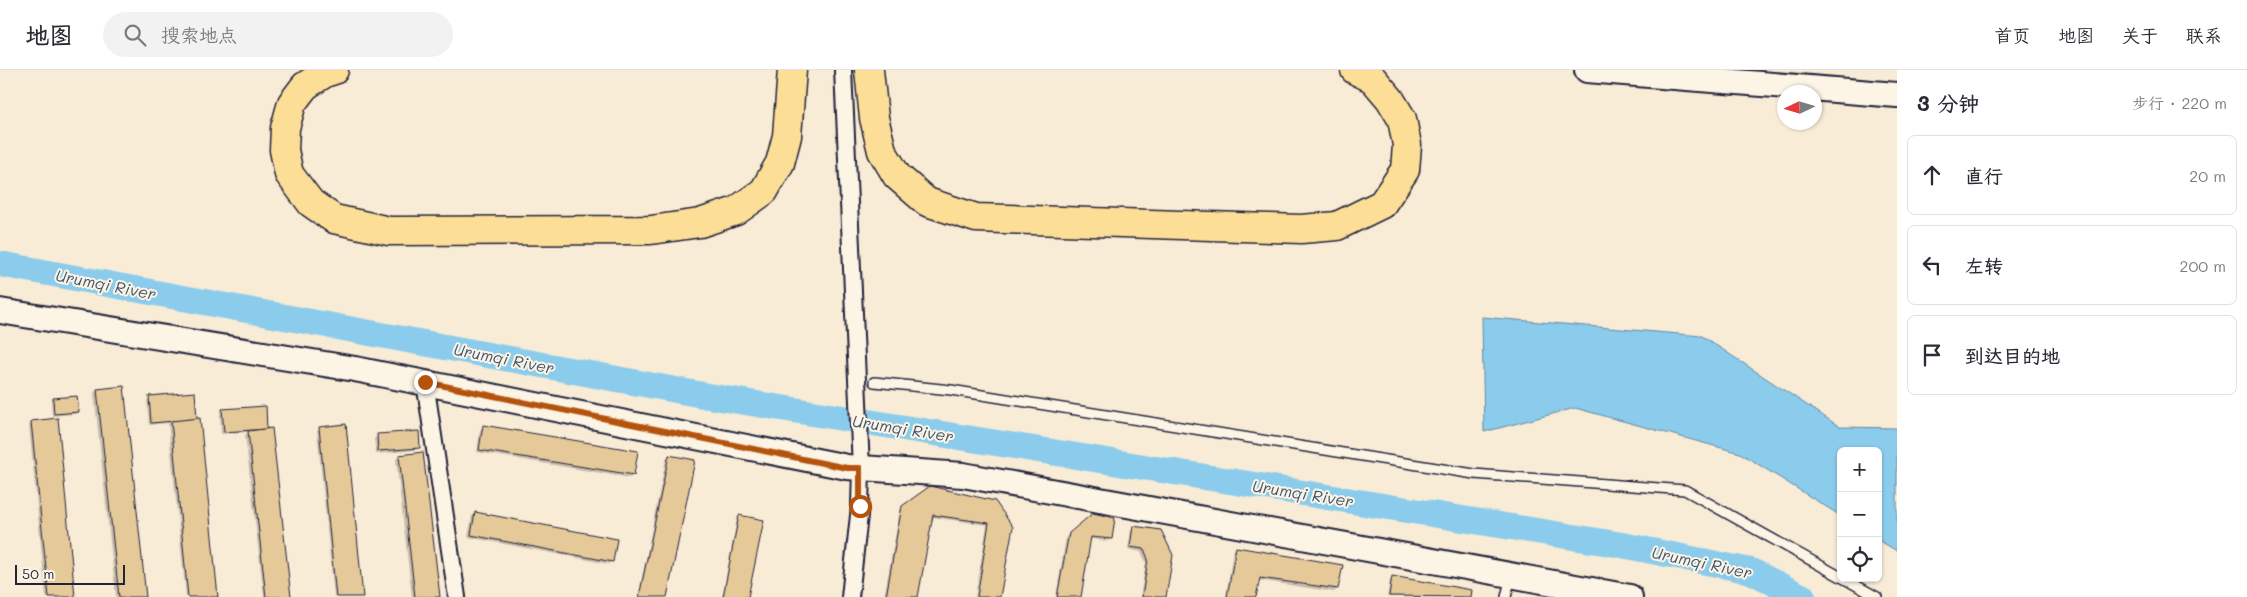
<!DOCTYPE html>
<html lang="zh">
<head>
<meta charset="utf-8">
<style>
	:root { --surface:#fff; --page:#f2f2f3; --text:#2b2b33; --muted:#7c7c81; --line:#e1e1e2 }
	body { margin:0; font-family:Mali,"LXGW WenKai TC",sans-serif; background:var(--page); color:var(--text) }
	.controls { position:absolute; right:15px; bottom:15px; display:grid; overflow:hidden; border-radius:8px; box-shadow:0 1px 4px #0004 }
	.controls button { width:45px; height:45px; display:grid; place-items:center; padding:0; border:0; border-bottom:1px solid var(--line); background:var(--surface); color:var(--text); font:25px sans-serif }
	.compass { position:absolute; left:1777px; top:15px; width:45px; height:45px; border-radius:50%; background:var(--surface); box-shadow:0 1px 4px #0004; rotate:266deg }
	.scale { position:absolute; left:15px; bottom:12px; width:110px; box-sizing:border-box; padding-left:5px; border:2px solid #22223b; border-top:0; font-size:14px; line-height:18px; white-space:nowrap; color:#22223b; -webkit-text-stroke:4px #fcf5e5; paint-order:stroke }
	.stop { position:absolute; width:15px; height:15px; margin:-11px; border:4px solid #b45309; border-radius:50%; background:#fff }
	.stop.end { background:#b45309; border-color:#fff; box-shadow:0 1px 5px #0008 }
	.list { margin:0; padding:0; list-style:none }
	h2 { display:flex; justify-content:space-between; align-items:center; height:65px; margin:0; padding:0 20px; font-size:21px }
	h2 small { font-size:16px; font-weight:400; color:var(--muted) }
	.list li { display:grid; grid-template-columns:32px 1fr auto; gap:15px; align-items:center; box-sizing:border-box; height:80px; margin:0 10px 10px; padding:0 10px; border:1px solid var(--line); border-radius:8px }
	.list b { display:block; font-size:19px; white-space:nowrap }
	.list em { font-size:16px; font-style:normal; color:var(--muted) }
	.icon { flex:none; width:28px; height:28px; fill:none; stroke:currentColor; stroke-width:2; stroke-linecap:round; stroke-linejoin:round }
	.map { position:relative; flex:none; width:1897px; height:527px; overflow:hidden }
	header { display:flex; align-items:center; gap:30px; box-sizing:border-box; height:70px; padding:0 25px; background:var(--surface); border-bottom:1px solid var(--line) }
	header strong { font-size:24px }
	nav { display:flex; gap:28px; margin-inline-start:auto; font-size:18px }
	.search { width:350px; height:45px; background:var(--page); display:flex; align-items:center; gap:12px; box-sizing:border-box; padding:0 18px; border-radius:28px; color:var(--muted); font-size:19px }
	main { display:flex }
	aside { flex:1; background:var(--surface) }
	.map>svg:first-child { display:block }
	.water { fill:#8bccec; stroke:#6188a5 }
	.shadow { fill:#0003 }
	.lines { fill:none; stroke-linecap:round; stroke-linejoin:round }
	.river { stroke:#8bccec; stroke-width:26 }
	.building { fill:#e6c999; stroke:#22223b }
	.lane-casing { stroke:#22223b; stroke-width:12 }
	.street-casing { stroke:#22223b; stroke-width:20 }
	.secondary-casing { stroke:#22223b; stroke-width:28 }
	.highway-casing { stroke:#22223b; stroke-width:31 }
	.lane { stroke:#fcf5e5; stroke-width:9 }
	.street { stroke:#fcf5e5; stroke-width:16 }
	.secondary { stroke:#fcf5e5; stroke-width:24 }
	.highway { stroke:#fcde96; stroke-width:28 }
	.route { stroke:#b45309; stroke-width:6 }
	.labels { text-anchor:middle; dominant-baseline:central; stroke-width:4; stroke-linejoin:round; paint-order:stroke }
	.water-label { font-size:16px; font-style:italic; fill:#425570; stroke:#fcf5e5 }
</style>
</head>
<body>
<header>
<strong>地图</strong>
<div class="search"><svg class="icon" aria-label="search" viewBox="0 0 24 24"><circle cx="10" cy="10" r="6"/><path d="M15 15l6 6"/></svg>搜索地点</div>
<nav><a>首页</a><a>地图</a><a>关于</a><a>联系</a></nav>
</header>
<main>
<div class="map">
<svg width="1897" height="527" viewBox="0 0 1897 527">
	<rect width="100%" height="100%" fill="#f8ecd6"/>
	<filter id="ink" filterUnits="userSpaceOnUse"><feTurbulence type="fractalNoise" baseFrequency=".02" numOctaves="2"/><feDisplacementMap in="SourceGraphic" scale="10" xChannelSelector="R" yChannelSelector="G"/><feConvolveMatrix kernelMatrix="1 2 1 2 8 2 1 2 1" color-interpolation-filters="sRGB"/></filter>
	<g filter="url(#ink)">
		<polygon class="water" points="1482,247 1702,266 1840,357 1897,358 1897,481 1878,470 1878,381 1841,381 1841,446 1740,383 1575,338 1484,362"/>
		<g class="shadow">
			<polygon points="97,320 145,527 116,527 94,323"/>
			<polygon points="194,324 217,527 186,527 168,353 149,355 147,330 150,328"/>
			<polygon points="54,330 78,342 75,344 52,346 51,332"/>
			<polygon points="223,340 266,360 290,527 264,527 245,365 248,362 221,364 220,343"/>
			<polygon points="32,352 74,527 46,527 29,355"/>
			<polygon points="483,357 633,405 630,408 477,382 480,360"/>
			<polygon points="320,358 362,527 334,527 317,361"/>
			<polygon points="377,366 418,377 416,380 376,384 374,369"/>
			<polygon points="399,386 439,527 412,527 396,389"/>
			<polygon points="669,386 666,527 638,527 666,389"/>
			<polygon points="994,432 999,527 975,527 987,455 931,447 916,527 884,527 900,440 903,437"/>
			<polygon points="475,443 612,491 609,494 468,467 472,446"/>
			<polygon points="740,446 747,527 722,527 737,449"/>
			<polygon points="1133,457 1160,461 1165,527 1140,527 1146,492 1141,482 1128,479 1131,460"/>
			<polygon points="1069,464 1111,468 1108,471 1090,469 1080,527 1056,527 1066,467"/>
			<polygon points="1236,478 1337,519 1334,522 1258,510 1255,527 1226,527 1233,481"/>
			<polygon points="1393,507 1470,522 1470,527 1387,527 1390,510"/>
		</g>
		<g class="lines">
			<polyline class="river" points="0,194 708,326 1622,475 1751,501 1803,527"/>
		</g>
		<g class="building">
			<polygon points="124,316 146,527 119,527 97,319"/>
			<polygon points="195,322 197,349 151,353 149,326"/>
			<polygon points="77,326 79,342 54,344 53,328"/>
			<polygon points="266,336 267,359 224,362 222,339"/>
			<polygon points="58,348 75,527 49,527 31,351"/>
			<polygon points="200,348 218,527 188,527 171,351"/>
			<polygon points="346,354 363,527 336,527 319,357"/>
			<polygon points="483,355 638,381 634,405 479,380"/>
			<polygon points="272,358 291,527 266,527 248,361"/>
			<polygon points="419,361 420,378 378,381 377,364"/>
			<polygon points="423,382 440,527 415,527 399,385"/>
			<polygon points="669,385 695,390 667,527 639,527"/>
			<polygon points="930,416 995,431 1013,457 1000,527 977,527 989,453 933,445 918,527 886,527 902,436"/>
			<polygon points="475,442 617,469 613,492 471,465"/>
			<polygon points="1093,443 1115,448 1112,469 1091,467 1081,527 1057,527 1069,463"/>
			<polygon points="739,445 764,450 748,527 723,527"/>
			<polygon points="1133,456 1161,460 1173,485 1166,527 1142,527 1148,489 1144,479 1130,477"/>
			<polygon points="1236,477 1343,495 1338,519 1260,508 1256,527 1227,527"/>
			<polygon points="1392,506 1472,520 1471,527 1389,526"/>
		</g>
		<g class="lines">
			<defs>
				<g id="lane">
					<polyline points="874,312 951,320 1474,404 1685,420 1841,507"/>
					<polyline points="1843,508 1877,527"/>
					<polyline points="1506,527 1511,506"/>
				</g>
				<g id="street">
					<polyline points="843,0 861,398 860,436 850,527"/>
					<polyline points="425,312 457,527"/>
				</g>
				<g id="secondary">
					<polyline points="1587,0 1897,25"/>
					<polyline points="0,241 355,299 847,397 963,405 1630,527"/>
				</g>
				<g id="highway">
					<polyline points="334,0 325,3 305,16 292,33 285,58 284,80 289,104 311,133 334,149 389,161 651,160 700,153 736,141 764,121 780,93 787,66 792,0"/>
					<polyline points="869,0 874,48 882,81 897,106 927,132 976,148 1301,159 1337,156 1382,134 1405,100 1407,75 1402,49 1390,29 1373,9 1355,0"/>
				</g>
			</defs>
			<use href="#lane" class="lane-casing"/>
			<use href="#street" class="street-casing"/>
			<use href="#secondary" class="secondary-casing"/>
			<use href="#highway" class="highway-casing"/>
			<use href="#lane" class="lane"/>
			<use href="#street" class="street"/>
			<use href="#secondary" class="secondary"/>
			<use href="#highway" class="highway"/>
		</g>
	</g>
	<g class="lines" filter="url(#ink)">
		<polyline class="route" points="425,312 847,398 860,398 860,436"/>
	</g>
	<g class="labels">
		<g class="water-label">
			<text transform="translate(106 214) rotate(11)">Urumqi River</text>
			<text transform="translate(504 288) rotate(11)">Urumqi River</text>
			<text transform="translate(903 358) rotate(9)">Urumqi River</text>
			<text transform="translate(1303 423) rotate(9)">Urumqi River</text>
			<text transform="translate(1702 492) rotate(12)">Urumqi River</text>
		</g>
	</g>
</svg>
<div class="controls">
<button>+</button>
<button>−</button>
<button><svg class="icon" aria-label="locate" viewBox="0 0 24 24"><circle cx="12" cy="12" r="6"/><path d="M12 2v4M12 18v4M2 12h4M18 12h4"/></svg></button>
</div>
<svg class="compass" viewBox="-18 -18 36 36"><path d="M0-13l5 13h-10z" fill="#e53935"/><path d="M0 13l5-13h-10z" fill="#7c7c81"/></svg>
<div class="scale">50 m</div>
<div class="stop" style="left:860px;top:436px"></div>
<div class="stop end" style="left:425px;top:312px"></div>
</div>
<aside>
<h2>3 分钟<small>步行 · 220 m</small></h2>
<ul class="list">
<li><svg class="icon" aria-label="ahead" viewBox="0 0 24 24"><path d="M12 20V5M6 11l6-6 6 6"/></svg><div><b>直行</b></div><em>20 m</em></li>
<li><svg class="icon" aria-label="left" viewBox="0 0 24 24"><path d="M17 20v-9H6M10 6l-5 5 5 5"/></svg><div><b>左转</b></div><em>200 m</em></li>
<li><svg class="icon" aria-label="arrive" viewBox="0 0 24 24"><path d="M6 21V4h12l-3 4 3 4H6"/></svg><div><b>到达目的地</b></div></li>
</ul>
</aside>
</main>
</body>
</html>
